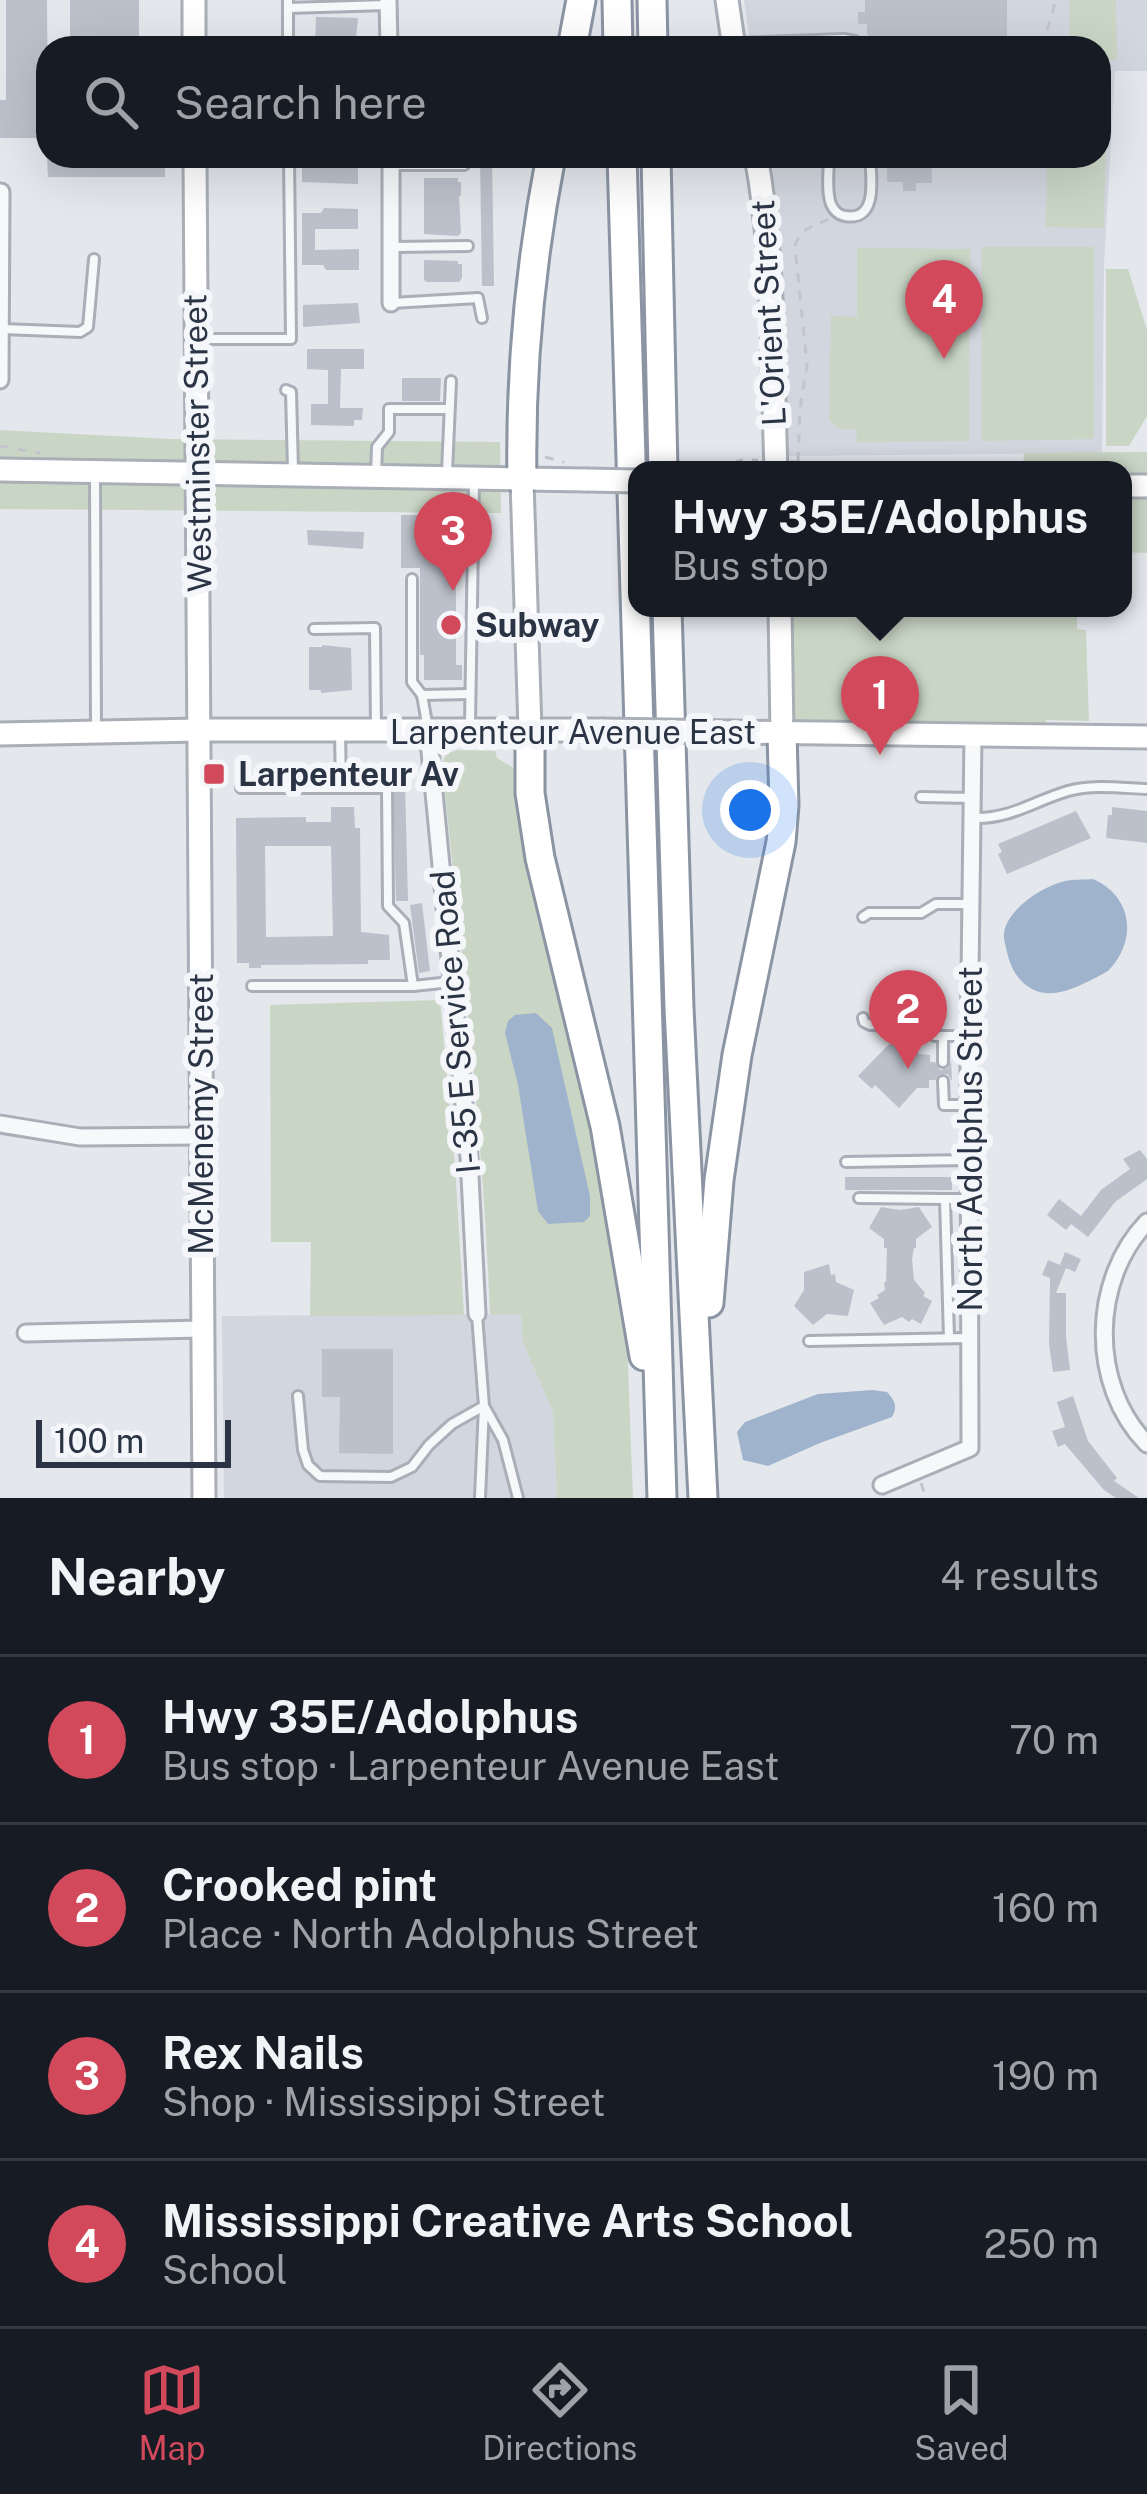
<!DOCTYPE html>
<html lang="en">
<head>
<meta charset="utf-8">
<style>
	:root { --surface:#171b24; --page:#20242c; --text:#f1f3f6; --muted:#9ea1a6; --line:#363941; --accent:#d1495b }
	body { margin:0; font-family:"Public Sans",sans-serif; background:var(--page); color:var(--text) }
	.scale { position:absolute; left:36px; bottom:30px; width:195px; box-sizing:border-box; padding-left:12px; border:6px solid #2b3445; border-top:0; font-size:33px; line-height:42px; white-space:nowrap; color:#2b3445; -webkit-text-stroke:9px #f4f6f9; paint-order:stroke }
	.you { position:absolute; left:750px; top:810px; width:42px; height:42px; margin:-30px; border:9px solid #fff; border-radius:50%; background:#1a73e8; box-shadow:0 0 0 18px #1a73e833 }
	.badge { display:grid; place-items:center; width:78px; height:78px; border-radius:50%; background:var(--accent); color:#fff; font-size:39px; font-weight:700 }
	.pin { position:absolute; translate:-50% -99px; filter:drop-shadow(0 3px 6px #0008) }
	.pin::after { content:''; position:absolute; top:63px; width:42px; height:36px; background:inherit; clip-path:polygon(0 0,100% 0,50% 100%) }
	.popup { position:absolute; left:628px; top:461px; width:504px; height:156px; box-sizing:border-box; display:grid; place-content:center; border-radius:24px; background:var(--surface); filter:drop-shadow(0 3px 9px #0005); font-size:39px; white-space:nowrap; color:var(--muted) }
	.popup b { font-size:45px; color:var(--text) }
	.popup::after { content:''; position:absolute; left:50%; top:100%; margin-left:-24px; border:24px solid transparent; border-top-color:var(--surface) }
	.list { margin:0; padding:0; list-style:none }
	h2 { display:flex; justify-content:space-between; align-items:center; height:156px; margin:0; padding:0 48px; font-size:51px }
	h2 small { font-size:39px; font-weight:400; color:var(--muted) }
	.list li { display:grid; grid-template-columns:78px 1fr auto; gap:36px; align-items:center; box-sizing:border-box; height:168px; padding:0 48px; border-top:3px solid var(--line) }
	.list b { display:block; font-size:45px; white-space:nowrap }
	.list p { margin:0; font-size:39px; white-space:nowrap; color:var(--muted) }
	.list em { font-size:39px; font-style:normal; color:var(--muted) }
	.icon { flex:none; width:66px; height:66px; fill:none; stroke:currentColor; stroke-width:2; stroke-linecap:round; stroke-linejoin:round }
	.map { position:relative; flex:none; width:1147px; height:1498px; overflow:hidden }
	.search { position:absolute; background:var(--surface); box-shadow:0 12px 48px #0002; left:36px; right:36px; top:36px; height:132px; display:flex; align-items:center; gap:30px; box-sizing:border-box; padding:0 42px; border-radius:36px; color:var(--muted); font-size:45px }
	.sheet { height:828px; background:var(--surface) }
	nav { display:flex; justify-content:space-around; align-items:center; box-sizing:border-box; height:168px; border-top:3px solid var(--line); background:var(--surface); font-size:33px; color:var(--muted) }
	nav a { display:grid; justify-items:center; gap:6px }
	nav .on { color:var(--accent) }
	.map>svg:first-child { display:block }
	.built { fill:#d2d6de }
	.green { fill:#c9d6c5 }
	.water { fill:#9fb4cc }
	.building { fill:#bbc0ca; fill-rule:evenodd }
	.lines { fill:none; stroke-linecap:round; stroke-linejoin:round }
	.lane-casing { stroke:#a9aeb7; stroke-width:14 }
	.street-casing { stroke:#a9aeb7; stroke-width:21 }
	.secondary-casing { stroke:#a9aeb7; stroke-width:27 }
	.highway-casing { stroke:#8b94a3; stroke-width:33 }
	.path { stroke:#c2c5cb; stroke-width:3; stroke-dasharray:9 9; stroke-linecap:butt }
	.lane { stroke:#f7f8fa; stroke-width:8 }
	.street { stroke:#f7f8fa; stroke-width:15 }
	.secondary { stroke:#fff; stroke-width:21 }
	.highway { stroke:#fff; stroke-width:27 }
	.secondary-bridge-casing { stroke:#a9aeb7; stroke-width:27; stroke-linecap:butt }
	.path-bridge { stroke:#c2c5cb; stroke-width:3; stroke-dasharray:9 9; stroke-linecap:butt }
	.secondary-bridge { stroke:#fff; stroke-width:21 }
	.poi-dot { fill:#d1495b; stroke:#f4f6f9; stroke-width:4.5 }
	.labels { text-anchor:middle; dominant-baseline:central; stroke-width:12; stroke-linejoin:round; paint-order:stroke }
	.street-label { font-size:33px; fill:#2b3445; stroke:#f4f6f9 }
	.poi-label { font-size:33px; font-weight:bold; fill:#2b3445; stroke:#f4f6f9; text-anchor:start }
</style>
</head>
<body>
<div class="map">
<svg width="1147" height="1498" viewBox="0 0 1147 1498">
	<rect width="100%" height="100%" fill="#e4e7ec"/>
	<g class="built">
		<polygon points="744,0 1147,0 1147,71 1115,71 1104,265 1102,453 788,456 783,258 767,156 1099,156 1099,48 751,48"/>
		<polygon points="521,1314 523,1343 553,1412 557,1498 224,1498 222,1316"/>
	</g>
	<g class="green">
		<polygon points="1069,0 1116,0 1117,60 1099,60 1099,48 1070,48"/>
		<polygon points="1099,133 1106,133 1104,228 1046,227 1047,156 1099,156"/>
		<polygon points="982,247 1094,247 1094,439 981,441"/>
		<polygon points="857,248 970,249 969,441 857,442 856,429 838,429 829,419 831,316 857,317"/>
		<polygon points="1106,269 1128,269 1147,330 1147,416 1129,446 1106,446"/>
		<polygon points="0,430 169,439 500,442 501,513 0,509"/>
		<polygon points="1147,452 1147,553 1123,552 1123,470 1023,470 1024,453"/>
		<polygon points="780,608 1077,608 1077,629 1086,630 1089,721 1046,720 1046,736 782,733"/>
		<path d="M457,750L495,751L497,758L517,770L518,821L526,863L556,970L574,1023L625,1289L633,1498H557L553,1412L523,1343L521,1315H490C483,1131 461,948 442,765L446,754Z"/>
		<polygon points="440,1000 455,1166 464,1315 310,1316 311,1242 271,1242 270,1005"/>
	</g>
	<g class="water">
		<path d="M1093,879C1132,896 1138,939 1109,970C1105,973 1097,977 1093,979C1068,992 1039,1004 1018,977C1012,969 1009,961 1007,952C1006,946 1003,939 1004,933C1007,909 1043,886 1065,881C1074,879 1084,880 1093,879Z"/>
		<polygon points="536,1013 552,1028 590,1196 590,1216 584,1222 548,1224 538,1211 518,1085 505,1033 508,1021 515,1015"/>
		<path d="M873,1390L887,1392C895,1401 898,1406 892,1417L820,1443L768,1466L743,1460L737,1432L745,1422L818,1394Z"/>
	</g>
	<g class="building">
		<polygon points="6,0 47,0 48,138 0,138 0,100 6,100"/>
		<rect x="70" y="0" width="69" height="48"/>
		<polygon points="865,0 1007,0 1007,48 962,48 962,41 931,41 931,48 887,48 887,45 880,45 867,34 867,24 858,24 858,12 865,12"/>
		<polygon points="316,17 358,18 355,48 315,48"/>
		<polygon points="47,156 165,156 165,177 48,177"/>
		<polygon points="480,156 492,156 494,286 482,286"/>
		<polygon points="887,156 931,156 932,183 916,183 916,191 903,191 903,182 887,182"/>
		<polygon points="302,160 314,160 314,163 356,163 358,164 358,184 302,182"/>
		<polygon points="424,178 458,178 458,182 461,182 461,196 459,196 461,233 458,236 424,234"/>
		<polygon points="324,208 358,209 358,229 315,229 315,250 359,249 359,270 326,270 323,265 302,265 302,213 321,213"/>
		<polygon points="424,260 458,261 458,264 462,264 462,278 459,282 427,282 424,280"/>
		<polygon points="358,303 360,323 303,327 303,305"/>
		<polygon points="307,349 364,349 364,369 341,369 340,408 363,408 362,420 354,420 354,426 311,425 311,404 328,404 328,370 307,369"/>
		<polygon points="402,378 441,378 440,401 402,401"/>
		<polygon points="401,515 456,515 456,665 462,665 462,680 424,680 424,655 420,655 420,568 401,568"/>
		<polygon points="307,530 364,532 363,549 308,545"/>
		<polygon points="322,645 351,648 352,690 321,693 321,690 309,690 309,647 322,647"/>
		<polygon points="393,783 405,783 408,901 396,901"/>
		<path d="M331,807H354L355,828H360L361,932L389,935L390,960H368V964L261,965V968H249V963H237L236,818L306,817V822H331ZM265,846H331L333,936L266,937Z"/>
		<polygon points="1112,807 1147,811 1147,843 1106,838 1108,815 1112,815"/>
		<polygon points="1076,811 1091,838 1007,874 998,854 1002,852 998,844"/>
		<polygon points="422,903 430,971 419,973 410,905"/>
		<polygon points="898,1035 919,1054 930,1055 930,1062 935,1062 940,1070 948,1068 951,1061 952,1081 948,1074 940,1074 935,1080 929,1080 929,1088 917,1088 899,1108 875,1085 872,1089 858,1076"/>
		<polygon points="1140,1150 1147,1159 1147,1179 1115,1202 1088,1237 1071,1224 1066,1230 1047,1215 1059,1199 1081,1216 1101,1190 1130,1169 1123,1159"/>
		<rect x="845" y="1177" width="107" height="13"/>
		<polygon points="881,1207 900,1210 919,1207 932,1227 916,1239 916,1248 914,1248 912,1259 914,1280 925,1293 923,1296 932,1301 921,1324 912,1319 909,1322 902,1317 884,1325 870,1303 879,1298 877,1295 885,1290 884,1282 886,1282 887,1248 884,1248 884,1239 869,1228"/>
		<polygon points="1065,1252 1081,1259 1075,1272 1066,1268 1056,1293 1066,1293 1066,1336 1070,1370 1053,1372 1049,1344 1050,1278 1042,1275 1048,1260 1060,1265"/>
		<polygon points="829,1264 831,1275 835,1274 836,1282 854,1290 848,1316 827,1314 813,1325 794,1306 804,1290 804,1272"/>
		<polygon points="322,1349 393,1349 393,1454 339,1453 340,1397 322,1397"/>
		<polygon points="1073,1396 1088,1441 1117,1478 1114,1481 1139,1498 1116,1498 1104,1490 1065,1444 1058,1447 1052,1431 1065,1427 1057,1402"/>
	</g>
	<g class="lines">
		<defs>
			<g id="lane">
				<polyline points="288,0 288,48"/>
				<polyline points="288,8 387,5"/>
				<polyline points="737,43 844,39 855,41 864,48"/>
				<path d="M829,156C829,170 826,191 831,204C834,211 838,215 845,216C879,222 871,176 870,156"/>
				<polyline points="392,165 464,165"/>
				<polyline points="394,247 468,246"/>
				<polyline points="392,303 478,298 482,318"/>
				<polyline points="2,329 80,332 88,327 94,259"/>
				<polyline points="199,339 291,339 289,156"/>
				<polyline points="286,390 291,392 293,470"/>
				<polyline points="447,472 451,381"/>
				<polyline points="376,474 377,447 389,432 389,409 449,409"/>
				<polyline points="95,476 96,731"/>
				<polyline points="412,579 412,682 422,695 428,729"/>
				<polyline points="314,629 375,628 376,729"/>
				<polyline points="422,695 470,694"/>
				<polyline points="470,724 474,481"/>
				<polyline points="340,732 341,788 387,788 388,906 404,923 413,986 451,982"/>
				<polyline points="241,788 341,788"/>
				<polyline points="921,797 971,798"/>
				<path d="M974,818C1011,819 1034,801 1068,791C1093,784 1122,788 1147,789"/>
				<polyline points="863,917 869,913 921,913 936,904 971,904"/>
				<polyline points="252,986 413,986"/>
				<polyline points="863,1018 864,1022 870,1025 935,1028 935,1036 968,1036"/>
				<polyline points="943,1062 943,1036"/>
				<polyline points="943,1081 944,1105 968,1105"/>
				<polyline points="846,1162 968,1160"/>
				<polyline points="859,1198 945,1199"/>
				<polyline points="949,1338 945,1199 967,1199"/>
				<polyline points="809,1341 968,1338"/>
				<polyline points="298,1396 303,1450 308,1465 320,1476 391,1477 412,1467 429,1445 452,1424 484,1406 477,1315"/>
				<polyline points="480,1498 484,1406 503,1440 518,1498"/>
			</g>
			<g id="street">
				<polyline points="388,0 389,48"/>
				<polyline points="391,303 391,156"/>
				<polyline points="0,380 1,192"/>
				<polyline points="428,730 469,1157 477,1314"/>
				<polyline points="0,1124 80,1137 200,1136"/>
				<path d="M1147,1222C1091,1280 1089,1385 1147,1444"/>
				<polyline points="26,1333 202,1329"/>
				<polyline points="882,1485 970,1448 969,1056 973,735"/>
			</g>
			<g id="secondary">
				<polyline points="194,0 194,48"/>
				<polyline points="727,0 734,48"/>
				<polyline points="195,156 204,1498"/>
				<path d="M756,156C775,259 772,365 776,470"/>
				<polyline points="0,470 586,480"/>
				<polyline points="522,481 530,730"/>
				<polyline points="1123,486 1147,486"/>
				<polyline points="780,608 782,733"/>
				<polyline points="731,732 1147,737"/>
				<polyline points="0,734 199,730 602,730"/>
			</g>
			<g id="highway">
				<polyline points="617,0 618,48"/>
				<polyline points="652,0 653,48"/>
				<polyline points="572,48 581,0"/>
				<polyline points="622,156 662,1498"/>
				<polyline points="656,156 663,470"/>
				<path d="M522,481C520,371 530,264 551,156"/>
				<polyline points="667,608 679,1008 703,1498"/>
				<polyline points="530,730 530,793 540,858 605,1126 644,1356"/>
				<polyline points="709,1303 719,1180 737,1055 781,842 784,806 782,733"/>
			</g>
		</defs>
		<use href="#lane" class="lane-casing"/>
		<use href="#street" class="street-casing"/>
		<use href="#secondary" class="secondary-casing"/>
		<use href="#highway" class="highway-casing"/>
		<g class="path">
			<polyline points="1047,48 1047,31 1056,0"/>
			<polyline points="0,446 40,453"/>
			<polyline points="545,457 564,462"/>
			<polyline points="791,461 829,469 932,470"/>
			<path d="M798,461L800,409L807,365L795,246C801,227 813,227 829,219"/>
			<polyline points="717,468 742,460 758,460"/>
			<polyline points="1082,470 1127,468"/>
			<polyline points="921,1483 926,1498"/>
		</g>
		<use href="#lane" class="lane"/>
		<use href="#street" class="street"/>
		<use href="#secondary" class="secondary"/>
		<use href="#highway" class="highway"/>
		<defs>
			<g id="secondary-bridge">
				<polyline points="586,480 637,481"/>
				<polyline points="602,730 731,732"/>
			</g>
		</defs>
		<use href="#secondary-bridge" class="secondary-bridge-casing"/>
		<polyline class="path-bridge" points="647,467 717,468"/>
		<use href="#secondary-bridge" class="secondary-bridge"/>
	</g>
	<g class="poi-dot">
		<circle cx="451" cy="625" r="12"/>
		<rect x="202" y="762" width="24" height="24" rx="6"/>
	</g>
	<g class="labels">
		<g class="street-label">
			<text transform="translate(768 313) rotate(-93)">L'Orient Street</text>
			<text transform="translate(197 443) rotate(-91)">Westminster Street</text>
			<text x="573" y="732">Larpenteur Avenue East</text>
			<text transform="translate(455 1022) rotate(-95)">I- 35 E Service Road</text>
			<text transform="translate(201 1114) rotate(-90)">McMenemy Street</text>
			<text transform="translate(970 1139) rotate(-90)">North Adolphus Street</text>
		</g>
		<g class="poi-label">
			<text x="475" y="625">Subway</text>
			<text x="238" y="774">Larpenteur Av</text>
		</g>
	</g>
</svg>
<div class="scale">100 m</div>
<div class="you"></div>
<div class="pin badge" style="left:880px;top:755px">1</div>
<div class="popup"><b>Hwy 35E/Adolphus</b>Bus stop</div>
<div class="pin badge" style="left:908px;top:1069px">2</div>
<div class="pin badge" style="left:453px;top:591px">3</div>
<div class="pin badge" style="left:944px;top:359px">4</div>
<div class="search"><svg class="icon" aria-label="search" viewBox="0 0 24 24"><circle cx="10" cy="10" r="6"/><path d="M15 15l6 6"/></svg>Search here</div>
</div>
<section class="sheet">
<h2>Nearby<small>4 results</small></h2>
<ul class="list">
<li><span class="badge">1</span><div><b>Hwy 35E/Adolphus</b><p>Bus stop · Larpenteur Avenue East</p></div><em>70 m</em></li>
<li><span class="badge">2</span><div><b>Crooked pint</b><p>Place · North Adolphus Street</p></div><em>160 m</em></li>
<li><span class="badge">3</span><div><b>Rex Nails</b><p>Shop · Mississippi Street</p></div><em>190 m</em></li>
<li><span class="badge">4</span><div><b>Mississippi Creative Arts School</b><p>School</p></div><em>250 m</em></li>
</ul>
</section>
<nav>
<a class="on"><svg class="icon" aria-label="map" viewBox="0 0 24 24"><path d="M3 6l6-2 6 2 6-2v14l-6 2-6-2-6 2zM9 4v14M15 6v14"/></svg>Map</a>
<a><svg class="icon" aria-label="directions" viewBox="0 0 24 24"><path d="M12 3l9 9-9 9-9-9zM9 14v-3h6M13 9l2 2-2 2"/></svg>Directions</a>
<a><svg class="icon" aria-label="saved" viewBox="0 0 24 24"><path d="M7 4h10v16l-5-4-5 4z"/></svg>Saved</a>
</nav>
</body>
</html>
